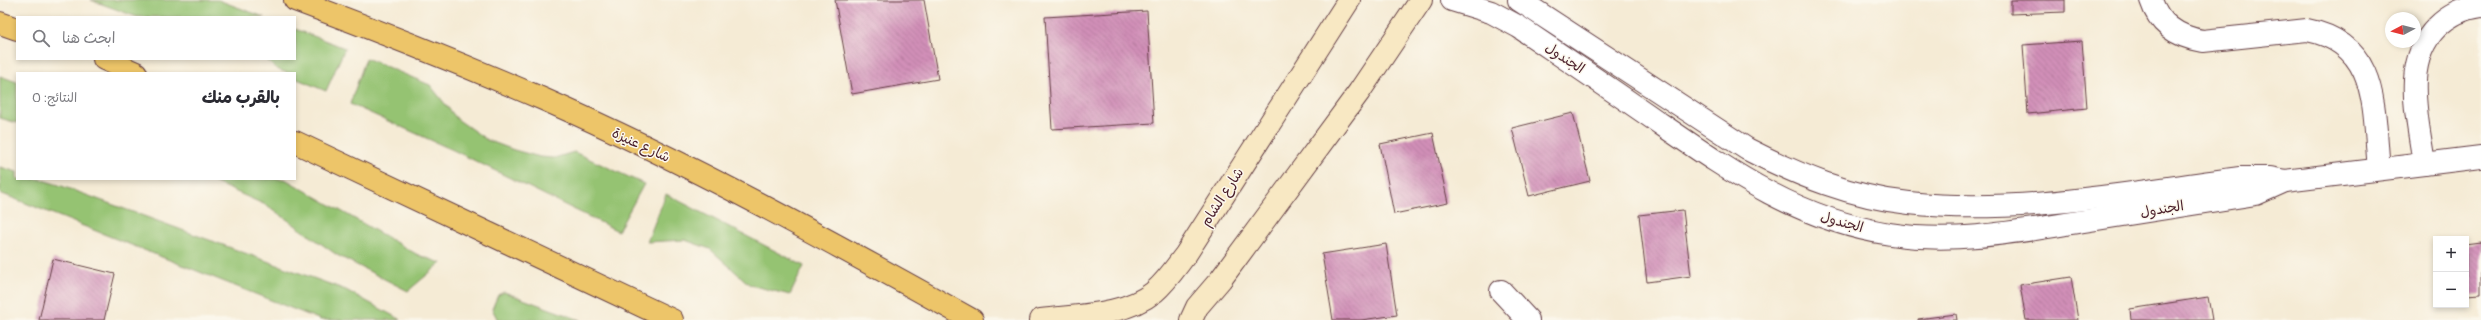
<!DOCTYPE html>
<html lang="ar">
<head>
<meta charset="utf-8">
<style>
	:root { --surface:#fff; --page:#f2f2f3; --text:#2b2b33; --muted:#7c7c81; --line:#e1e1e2 }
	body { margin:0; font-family:Pangolin,"Playpen Sans Arabic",sans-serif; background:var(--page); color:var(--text); direction:rtl }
	.controls { position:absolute; right:12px; bottom:12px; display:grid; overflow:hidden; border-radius:0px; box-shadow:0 2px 6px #0003 }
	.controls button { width:36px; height:36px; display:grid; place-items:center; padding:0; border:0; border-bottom:1px solid var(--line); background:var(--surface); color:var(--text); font:20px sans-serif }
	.compass { position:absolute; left:2385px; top:12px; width:36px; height:36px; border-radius:50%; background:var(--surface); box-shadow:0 2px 6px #0003; rotate:263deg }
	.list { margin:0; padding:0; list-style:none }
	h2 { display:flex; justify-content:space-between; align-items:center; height:52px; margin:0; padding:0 16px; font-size:17px }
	h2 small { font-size:13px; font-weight:400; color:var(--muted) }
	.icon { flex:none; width:22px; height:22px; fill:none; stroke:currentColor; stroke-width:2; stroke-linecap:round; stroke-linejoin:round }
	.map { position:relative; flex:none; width:2481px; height:320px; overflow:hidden; direction:ltr }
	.search { position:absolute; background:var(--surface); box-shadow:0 2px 6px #0003; left:16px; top:16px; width:280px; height:44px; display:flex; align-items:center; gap:10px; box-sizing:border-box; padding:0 14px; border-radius:0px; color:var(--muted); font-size:15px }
	.panel { position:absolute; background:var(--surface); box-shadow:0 2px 6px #0003; left:16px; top:72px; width:280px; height:108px; border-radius:0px; direction:rtl }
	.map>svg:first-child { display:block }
	.green { fill:#95c372; stroke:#70714e }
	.building { fill:url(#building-back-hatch) }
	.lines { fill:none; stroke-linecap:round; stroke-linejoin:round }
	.street-casing { stroke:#643e44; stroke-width:24 }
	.secondary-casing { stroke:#643e44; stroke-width:24 }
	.highway-casing { stroke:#643e44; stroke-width:24 }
	.street { stroke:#fff; stroke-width:22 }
	.secondary { stroke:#f8e8c3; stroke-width:22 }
	.highway { stroke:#edc569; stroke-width:22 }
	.labels { text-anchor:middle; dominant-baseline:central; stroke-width:3; stroke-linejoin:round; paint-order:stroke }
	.street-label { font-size:14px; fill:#4a1f2b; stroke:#fbf7ec }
</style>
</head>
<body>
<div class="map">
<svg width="2481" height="320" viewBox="0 0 2481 320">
	<defs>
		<pattern id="building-back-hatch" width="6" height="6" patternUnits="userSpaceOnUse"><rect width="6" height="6" fill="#d18fb8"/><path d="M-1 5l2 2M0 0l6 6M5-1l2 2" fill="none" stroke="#ac7496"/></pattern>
	</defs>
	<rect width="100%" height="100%" fill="#fbf7ec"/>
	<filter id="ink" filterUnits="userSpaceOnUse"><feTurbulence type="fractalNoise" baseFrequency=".025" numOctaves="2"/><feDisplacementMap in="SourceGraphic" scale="8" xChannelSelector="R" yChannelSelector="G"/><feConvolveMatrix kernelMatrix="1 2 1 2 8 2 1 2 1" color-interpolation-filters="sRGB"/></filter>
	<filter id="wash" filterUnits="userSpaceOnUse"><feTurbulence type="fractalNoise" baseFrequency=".012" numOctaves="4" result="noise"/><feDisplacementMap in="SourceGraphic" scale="16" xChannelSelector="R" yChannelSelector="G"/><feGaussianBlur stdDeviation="0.9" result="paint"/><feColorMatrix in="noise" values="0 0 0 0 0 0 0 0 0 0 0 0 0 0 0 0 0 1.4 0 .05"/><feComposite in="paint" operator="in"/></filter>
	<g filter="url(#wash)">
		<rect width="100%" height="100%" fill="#f5ebd5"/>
		<g class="green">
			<polygon points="91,0 218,0 264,17 137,17"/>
			<path d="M295,29L345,48L326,91L295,78V73C281,73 275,69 266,59H295Z"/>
			<polygon points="366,58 430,85 457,119 487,140 514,150 540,157 554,158 574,152 644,184 618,231 453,150 350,104"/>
			<polygon points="0,76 17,82 17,123 0,118"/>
			<polygon points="0,167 17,172 17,179 39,179 59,185 346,290 401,320 321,320 0,193"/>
			<polygon points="207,179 285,179 418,255 441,263 408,291 337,255 268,206"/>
			<polygon points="666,194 804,266 790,295 750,285 710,249 685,240 647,242"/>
			<polygon points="504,292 580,320 498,320 492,309 498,295"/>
		</g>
		<g id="blocks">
			<g class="building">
				<polygon points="835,0 924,0 938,79 852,94"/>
				<polygon points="2011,0 2065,0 2065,12 2011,14"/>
				<polygon points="1147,11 1154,123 1052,129 1045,17"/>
				<polygon points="2082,41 2087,108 2028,114 2023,45"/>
				<polygon points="1573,113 1590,181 1529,196 1512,128"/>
				<polygon points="1433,133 1448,203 1394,214 1380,144"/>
				<polygon points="1683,210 1691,276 1647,282 1639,215"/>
				<polygon points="2481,242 2481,294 2466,295 2466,244"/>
				<polygon points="1386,244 1397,315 1361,320 1333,320 1322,254"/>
				<polygon points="53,259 115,274 104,320 39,320"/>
				<polygon points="2071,277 2078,320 2026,320 2020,285"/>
				<polygon points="2208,297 2212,320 2131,320 2130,309"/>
				<polygon points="1956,314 1957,320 1918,320 1918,319"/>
			</g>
		</g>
	</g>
	<g filter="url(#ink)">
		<use href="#blocks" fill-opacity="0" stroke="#643e44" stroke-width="1"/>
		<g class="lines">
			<defs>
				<g id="street">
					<path d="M1452,0L1491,12L1519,27C1566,59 1612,90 1658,122C1732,173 1799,220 1890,234C1953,244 2016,232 2078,222C2137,213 2196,204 2256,194L2285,181"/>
					<path d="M1519,0L1747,149C1798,175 1851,197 1909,203C2017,215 2133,192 2240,178H2270L2285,181L2481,157"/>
					<path d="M2151,0C2159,25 2178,37 2203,41L2307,30C2380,44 2373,110 2379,169"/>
					<path d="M2424,164C2418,118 2401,63 2437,27C2449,15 2465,8 2481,6"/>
					<polyline points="1501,291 1528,320"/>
				</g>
				<g id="secondary">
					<path d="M1041,320C1078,315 1124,316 1154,292C1167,281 1176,267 1186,254L1349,0"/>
					<polyline points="1191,320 1197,307 1221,279 1359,92 1421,0"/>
				</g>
				<g id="highway">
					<path d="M295,0C379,31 462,64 543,99C691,164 832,242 972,320"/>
					<polyline points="0,23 17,29"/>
					<polyline points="104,59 136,73"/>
					<polyline points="295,142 672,320"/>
				</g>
			</defs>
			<use href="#street" class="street-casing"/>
			<use href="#secondary" class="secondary-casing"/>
			<use href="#highway" class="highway-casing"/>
			<use href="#street" class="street"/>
			<use href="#secondary" class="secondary"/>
			<use href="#highway" class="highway"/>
		</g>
	</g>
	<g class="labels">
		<g class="street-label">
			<text transform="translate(1565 58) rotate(34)">الجندول</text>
			<text transform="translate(641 145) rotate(25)">شارع عنيزة</text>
			<text transform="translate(1222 197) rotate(-57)">شارع الشام</text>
			<text transform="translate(2162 209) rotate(-9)">الجندول</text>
			<text transform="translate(1842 222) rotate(16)">الجندول</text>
		</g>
	</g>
</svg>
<div class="controls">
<button>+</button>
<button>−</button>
</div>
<svg class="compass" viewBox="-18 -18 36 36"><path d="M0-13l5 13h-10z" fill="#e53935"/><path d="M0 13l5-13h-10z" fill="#7c7c81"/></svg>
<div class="search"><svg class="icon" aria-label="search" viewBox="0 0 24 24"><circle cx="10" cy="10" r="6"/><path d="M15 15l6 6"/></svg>ابحث هنا</div>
<section class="panel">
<h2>بالقرب منك<small>النتائج: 0</small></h2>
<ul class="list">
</ul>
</section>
</div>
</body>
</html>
